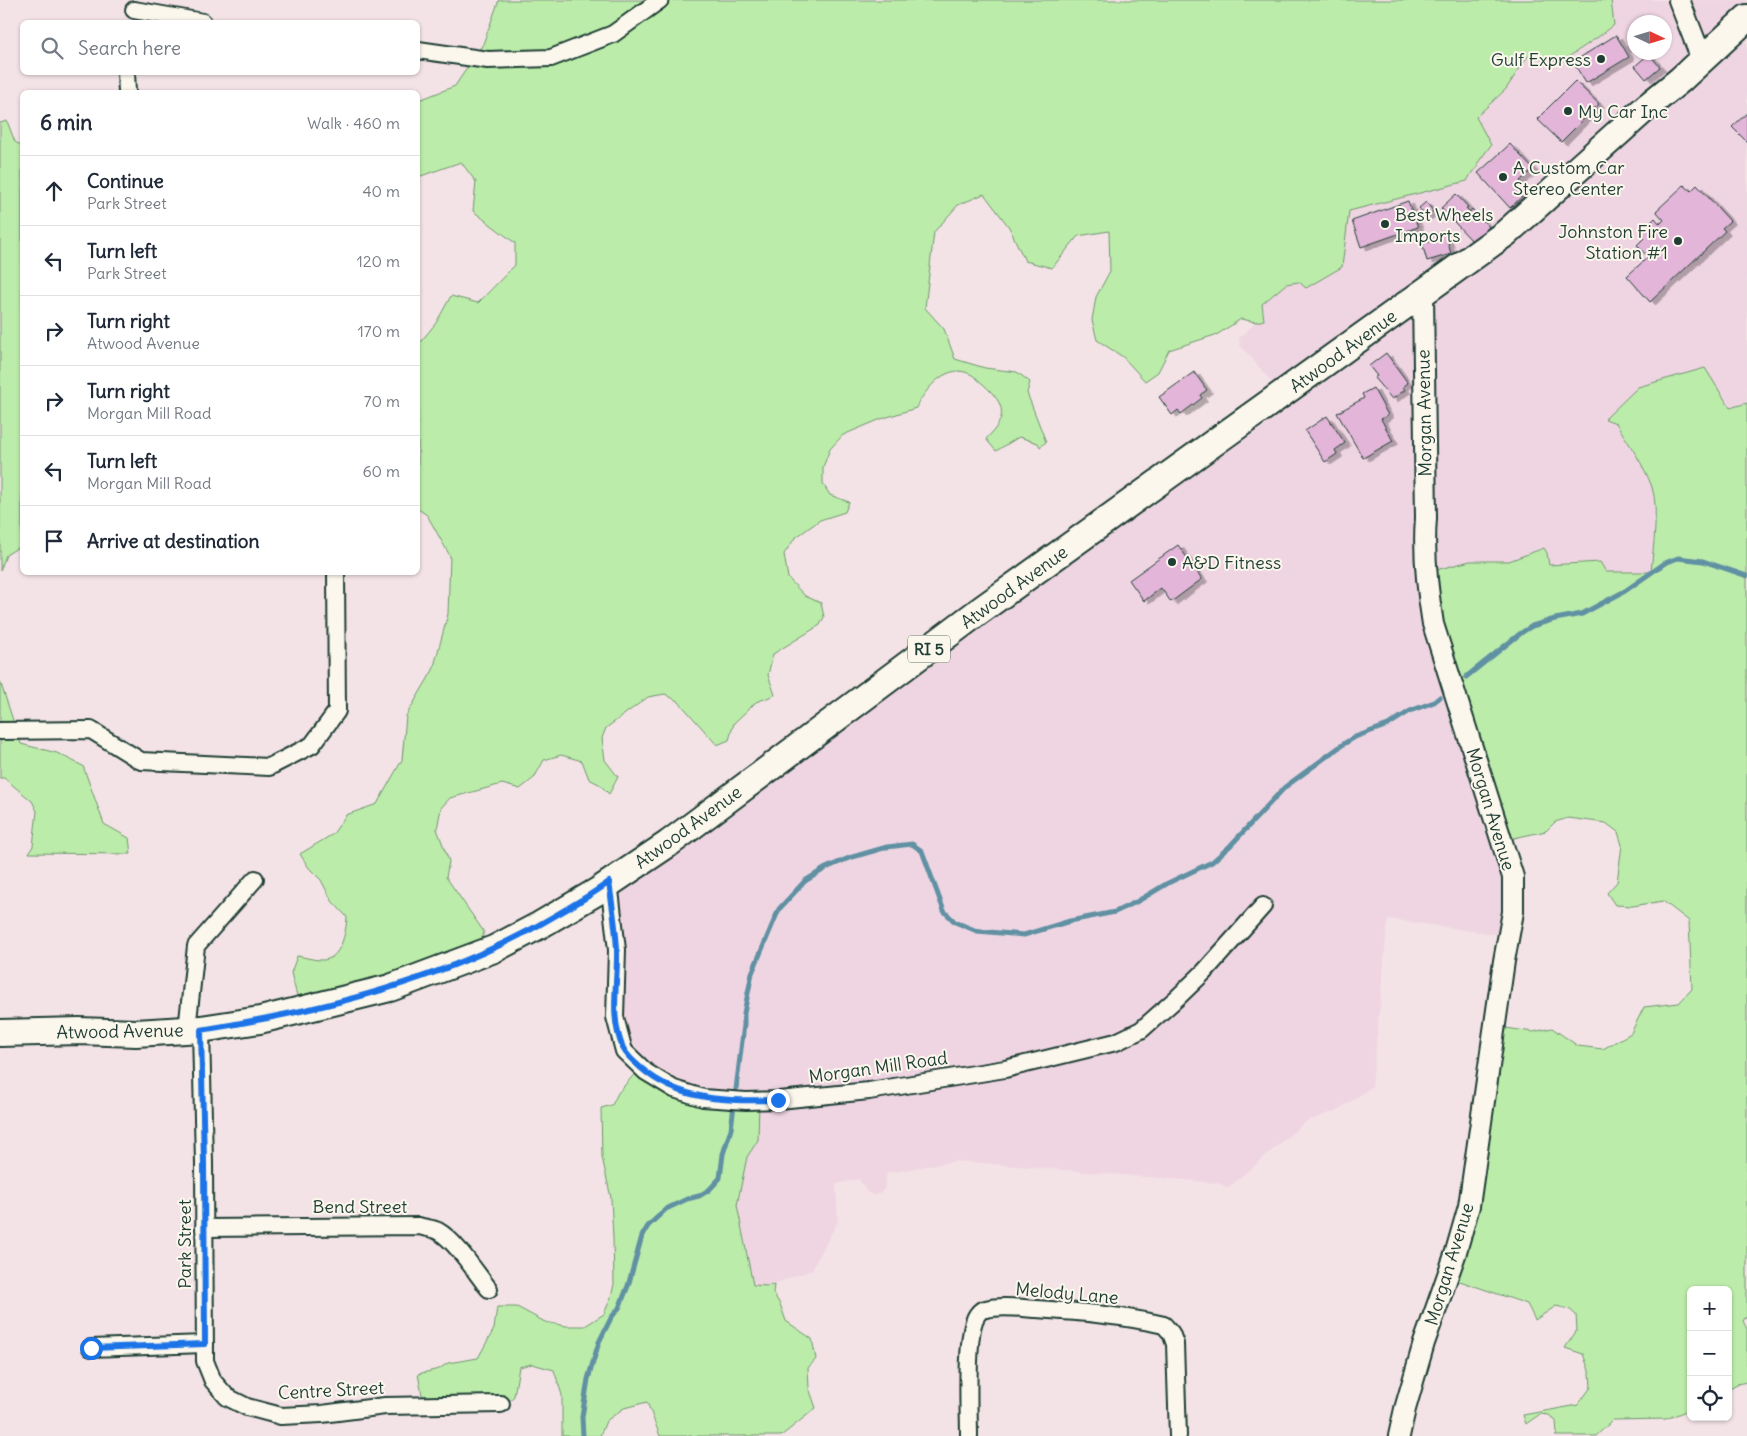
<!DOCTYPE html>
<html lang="en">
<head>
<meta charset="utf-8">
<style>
	:root { --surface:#fff; --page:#f2f2f3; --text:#1f2937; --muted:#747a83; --line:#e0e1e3 }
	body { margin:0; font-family:Delius,sans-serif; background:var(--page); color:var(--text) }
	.controls { position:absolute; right:15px; bottom:15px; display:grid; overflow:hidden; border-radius:8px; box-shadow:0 1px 4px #0004 }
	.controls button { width:45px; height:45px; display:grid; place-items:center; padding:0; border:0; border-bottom:1px solid var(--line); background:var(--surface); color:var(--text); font:25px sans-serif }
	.compass { position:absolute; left:1627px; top:15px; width:45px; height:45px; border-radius:50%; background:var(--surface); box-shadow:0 1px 4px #0004; rotate:94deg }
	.stop { position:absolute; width:15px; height:15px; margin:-11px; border:4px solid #1a73e8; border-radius:50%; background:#fff }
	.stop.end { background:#1a73e8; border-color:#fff; box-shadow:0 1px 5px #0008 }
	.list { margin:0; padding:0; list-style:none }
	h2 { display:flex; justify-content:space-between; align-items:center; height:65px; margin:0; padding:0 20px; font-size:21px }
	h2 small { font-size:16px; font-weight:400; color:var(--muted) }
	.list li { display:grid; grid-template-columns:32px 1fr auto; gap:15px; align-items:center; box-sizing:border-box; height:70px; padding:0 20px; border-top:1px solid var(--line) }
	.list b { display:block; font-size:19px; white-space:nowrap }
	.list p { margin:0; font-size:16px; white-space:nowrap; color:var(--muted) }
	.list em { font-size:16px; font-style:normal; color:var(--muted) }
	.icon { flex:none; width:28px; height:28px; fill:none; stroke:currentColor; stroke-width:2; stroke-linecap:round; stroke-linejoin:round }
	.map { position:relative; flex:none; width:1747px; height:1436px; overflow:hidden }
	.search { position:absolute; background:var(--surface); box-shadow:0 1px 4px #0004; left:20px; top:20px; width:400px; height:55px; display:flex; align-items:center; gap:12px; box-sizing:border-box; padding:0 18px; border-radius:8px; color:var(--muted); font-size:19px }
	.panel { position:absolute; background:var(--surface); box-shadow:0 1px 4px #0004; left:20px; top:90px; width:400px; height:485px; border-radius:8px }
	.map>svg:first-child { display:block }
	.built { fill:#efd5e2; fill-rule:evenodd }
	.green { fill:#bcecaa; stroke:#6e946f }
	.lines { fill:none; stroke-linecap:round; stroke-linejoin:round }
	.stream { stroke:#6191a3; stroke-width:5 }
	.building { fill:#e2b5d9; stroke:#1f3d34; filter:url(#shadow) }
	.minor-casing { stroke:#1f3d34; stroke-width:20 }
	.tertiary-casing { stroke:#1f3d34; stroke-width:24 }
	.primary-casing { stroke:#1f3d34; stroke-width:30 }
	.minor { stroke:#fbf7ec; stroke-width:16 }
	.tertiary { stroke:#fbf7ec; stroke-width:20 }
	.primary { stroke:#fbf7ec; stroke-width:26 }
	.route { stroke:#1a73e8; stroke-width:6 }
	.poi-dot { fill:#1f3d34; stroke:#fbf7ec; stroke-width:2 }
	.labels { text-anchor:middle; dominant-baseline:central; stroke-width:4; stroke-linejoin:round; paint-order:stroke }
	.shield { fill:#fbf7ec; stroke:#61756b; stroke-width:1 }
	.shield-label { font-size:16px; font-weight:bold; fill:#1f3d34 }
	.poi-label { font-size:18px; fill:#1f3d34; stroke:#fbf7ec; text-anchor:start }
	.street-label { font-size:18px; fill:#1f3d34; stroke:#fbf7ec }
</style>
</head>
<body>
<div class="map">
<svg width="1747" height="1436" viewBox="0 0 1747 1436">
	<defs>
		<filter id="shadow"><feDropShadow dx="5.5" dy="3" stdDeviation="0" flood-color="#0004"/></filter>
	</defs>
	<rect width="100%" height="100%" fill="#f4e3e6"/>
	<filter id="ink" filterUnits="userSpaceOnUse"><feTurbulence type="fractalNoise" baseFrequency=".02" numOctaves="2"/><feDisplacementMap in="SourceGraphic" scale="10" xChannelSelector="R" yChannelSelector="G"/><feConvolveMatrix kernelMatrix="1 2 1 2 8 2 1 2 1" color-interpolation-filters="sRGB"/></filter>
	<g filter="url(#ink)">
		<path class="built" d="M1611,0H1747V403L1730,408L1605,420L1616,423L1645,471L1653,489L1655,523L1651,572L1606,573L1599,562L1549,565L1547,553L1543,548L1509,561H1470L1503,837L1507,936L1388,919L1372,1087L1338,1110L1305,1122L1228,1188L1218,1183L955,1161L887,1173L884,1190L874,1196L867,1192L859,1179L836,1184L838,1221L812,1270L768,1286H753L737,1205L747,1157L758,1140L672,1089L623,1045L611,882L1282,394L1240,345L1239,338L1256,322L1264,320L1262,304L1286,284L1299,282L1342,267L1349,211L1467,181L1472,172L1478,166L1475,117L1506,89L1527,56L1543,58L1561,62L1604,33L1614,25ZM1634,22H1664V52H1634Z"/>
		<g class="green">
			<path d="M499,0H1611L1614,25L1604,33L1561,62L1543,58L1527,57L1506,89L1476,117L1491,145L1477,164L1479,166L1472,172L1467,181L1349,211L1342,267L1306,288L1299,282L1286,284L1262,304L1264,320L1256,322L1241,319L1218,334L1169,350L1158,372L1145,381L1123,357L1097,340L1092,320L1096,297L1110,271L1109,231L1078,236L1052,268L1025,261L1009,227L984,194L958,205L934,232L925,308L944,329L955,359L985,368L1017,372L1030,382L1027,393L1046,442L1040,447L1038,443L1019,437L996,451L986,439C1008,417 1006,405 984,385C980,382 976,377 972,375C948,361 926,388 916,408L881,419L843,435L830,449L823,467V484L830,495L849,502L845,512L820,520L795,538L784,554L788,578L805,596L821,603L824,617L820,625L773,654L768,675L775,695L756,702L734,723L729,740L717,745L679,702L665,694L648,697L606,728L602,738L605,760L618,777L609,794L599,784L589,779L582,761L561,755L544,760L534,778L520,789L502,784L450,798L441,808L437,829L449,861L446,877L484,932L478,955L300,1007L291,973L297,956C305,957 313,960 321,960C341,961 346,932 347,917L332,901L321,880L309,868L300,854L333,834L346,815L377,804L402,760L406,716L433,670L448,614L450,556L427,515L418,509V345L436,323L451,296L478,303L515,265V243L473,211L476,182L461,162L418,177V98L422,99L455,86L483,44Z"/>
			<polygon points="7,121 15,142 22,146 22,545 6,555 0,571 0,123"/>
			<path d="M1705,368L1730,408L1747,403V1315L1743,1321L1747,1329V1382L1737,1384L1728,1389V1290H1691V1409L1666,1419L1613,1420L1596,1436H1555L1557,1434L1556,1421L1549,1415L1540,1414L1526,1424L1523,1415L1578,1405L1591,1387L1590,1373L1583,1354L1565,1348L1577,1330L1576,1315L1569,1309L1556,1306L1535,1320L1527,1304L1451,1278L1499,1027L1533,1032L1552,1028L1578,1046L1603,1049L1631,1033L1644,1007L1679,1003L1692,989L1689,921L1663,901L1633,906L1615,905L1607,893L1617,882L1622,845L1618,832L1606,823L1568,818L1555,822L1546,831L1505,840L1434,624L1432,571L1470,561H1509L1544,548L1547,553L1549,565L1600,562L1606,572H1651C1653,548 1659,510 1652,487C1644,465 1629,444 1616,423L1605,419L1638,387Z"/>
			<polygon points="0,681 21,744 57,753 83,766 104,824 129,838 131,854 29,853 33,846 37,811 32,801 4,778 0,778"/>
			<polygon points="638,1070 672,1089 759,1102 758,1140 747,1157 737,1205 753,1285 767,1286 774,1285 773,1293 780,1304 786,1321 812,1339 816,1359 808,1368 809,1388 816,1408 781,1436 660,1436 647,1402 624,1408 606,1421 600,1436 562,1436 562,1395 554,1370 532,1364 519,1367 514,1396 506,1405 424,1405 418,1374 439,1369 448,1363 478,1358 494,1329 497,1307 517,1307 545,1322 566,1326 585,1326 604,1314 611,1297 614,1284 613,1238 611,1198 602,1157 601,1108 612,1105 618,1093"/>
		</g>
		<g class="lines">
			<g class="stream">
				<polyline points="1466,677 1521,633 1532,626 1555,619 1582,614 1625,591 1665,563 1678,558 1703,561 1747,576"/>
				<polyline points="583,1436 582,1417 588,1379 599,1342 611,1318 619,1308 628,1286 642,1236 648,1226 666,1209 687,1199 699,1196 709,1190 720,1178 723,1154 731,1129 744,1025 744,1013 752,973 779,909 805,881 826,868 849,858 887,847 912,844 922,851 944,911 955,922 977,931 1024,935 1070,921 1115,912 1138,901 1168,883 1212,862 1230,846 1285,787 1345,743 1355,737 1388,725 1410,711 1434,702 1440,697"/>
			</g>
		</g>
		<g class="building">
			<polygon points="1616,35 1629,57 1586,83 1573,62"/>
			<polygon points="1649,54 1660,67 1646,79 1635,66"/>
			<polygon points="1575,81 1599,104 1561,142 1537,119"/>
			<polygon points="1747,113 1747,142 1732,127"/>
			<polygon points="1510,144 1533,169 1520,181 1528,191 1510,208 1478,173"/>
			<polygon points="1684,185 1691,191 1697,185 1730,221 1722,228 1725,231 1650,302 1627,276 1648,257 1637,245 1644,238 1640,233 1655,218 1660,224 1664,220 1656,211"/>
			<polygon points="1456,194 1468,207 1466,208 1470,212 1472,209 1489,227 1473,242 1441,208"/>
			<polygon points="1408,201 1418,227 1361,247 1352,221"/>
			<polygon points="1426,202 1433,211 1426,217 1419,208"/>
			<polygon points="1445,231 1451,254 1427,261 1422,243 1429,242 1427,236"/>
			<polygon points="1386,353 1408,383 1403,387 1405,390 1392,399 1374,378 1377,376 1369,366"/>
			<polygon points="1194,372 1207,390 1200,395 1202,398 1181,414 1178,410 1172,415 1159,397"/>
			<polygon points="1373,388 1388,415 1381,419 1393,441 1363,458 1337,413 1364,398 1362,394"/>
			<polygon points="1327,416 1345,443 1335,450 1337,454 1325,462 1305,431"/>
			<polygon points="1178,545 1202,579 1171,602 1161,588 1144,601 1129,580"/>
		</g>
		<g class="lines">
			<defs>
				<g id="minor">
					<polyline points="134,10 203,22"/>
					<polyline points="418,50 488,60 551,58 613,34 660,0"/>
					<polyline points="126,72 127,92"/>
					<polyline points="0,731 91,730 141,761 269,767 312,745 337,711 336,572"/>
					<polyline points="609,882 617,950 615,1017 624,1051 646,1072 674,1089 703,1098 746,1101 779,1100 869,1091 1005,1069 1116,1042 1141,1030 1177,998 1204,972 1263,906"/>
					<polyline points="201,1029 204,1163 205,1361 213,1381 227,1397 247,1407 281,1416 322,1414 385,1406 501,1404"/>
					<polyline points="187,1030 196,946 255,879"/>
					<path d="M204,1228L419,1226C425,1228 432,1228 438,1231C456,1241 476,1273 489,1289"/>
					<polyline points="91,1348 205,1344"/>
					<path d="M969,1436C969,1412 965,1332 977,1315C979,1312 982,1309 986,1309C1001,1305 1020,1308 1035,1309C1078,1312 1122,1315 1164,1325L1171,1333L1175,1344L1178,1436"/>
				</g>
				<g id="tertiary">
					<polyline points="1679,0 1702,59"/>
					<path d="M1399,1436L1405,1409L1424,1343L1455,1255L1469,1206L1504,961L1513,912V877L1433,624C1427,588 1423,554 1426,518L1423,294"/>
				</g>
				<polyline id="primary" points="0,1033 79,1031 136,1033 201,1029 260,1020 390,988 494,949 540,925 598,891 668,844 978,612 1506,233 1648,106 1680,80 1747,18"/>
			</defs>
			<use href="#minor" class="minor-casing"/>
			<use href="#tertiary" class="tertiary-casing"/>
			<use href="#primary" class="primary-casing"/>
			<use href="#minor" class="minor"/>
			<use href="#tertiary" class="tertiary"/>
			<use href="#primary" class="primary"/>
		</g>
	</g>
	<g class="lines" filter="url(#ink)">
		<path class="route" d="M91,1348L205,1344L204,1163L201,1030C325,1010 450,979 558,914C575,904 593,894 609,882C612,904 616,928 617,950C618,983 609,1017 623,1048C627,1056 635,1063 641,1068C680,1102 729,1101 778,1100"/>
	</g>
	<g class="poi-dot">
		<circle cx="1601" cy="59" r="5"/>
		<circle cx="1568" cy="111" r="5"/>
		<circle cx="1503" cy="177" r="5"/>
		<circle cx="1385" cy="224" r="5"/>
		<circle cx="1678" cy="241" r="5"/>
		<circle cx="1172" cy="562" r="5"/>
	</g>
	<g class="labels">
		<rect class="shield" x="908" y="635.5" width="42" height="27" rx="4"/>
		<g class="shield-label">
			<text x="929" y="649">RI 5</text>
		</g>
		<g class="poi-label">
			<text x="1591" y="59" text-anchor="end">Gulf Express</text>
			<text x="1578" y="111">My Car Inc</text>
			<text x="1513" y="167">A Custom Car<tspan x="1513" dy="21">Stereo Center</tspan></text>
			<text x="1395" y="214">Best Wheels<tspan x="1395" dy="21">Imports</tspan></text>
			<text x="1668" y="231" text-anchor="end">Johnston Fire<tspan x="1668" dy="21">Station #1</tspan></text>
			<text x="1182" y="562">A&amp;D Fitness</text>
		</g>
		<g class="street-label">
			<text transform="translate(1343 351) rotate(-36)">Atwood Avenue</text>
			<text transform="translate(1424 413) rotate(-91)">Morgan Avenue</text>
			<text transform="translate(1014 587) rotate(-36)">Atwood Avenue</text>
			<text transform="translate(1491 809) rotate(73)">Morgan Avenue</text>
			<text transform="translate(688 827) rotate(-36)">Atwood Avenue</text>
			<text transform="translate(120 1031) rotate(-1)">Atwood Avenue</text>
			<text transform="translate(878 1067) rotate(-8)">Morgan Mill Road</text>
			<text x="360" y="1206">Bend Street</text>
			<text transform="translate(184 1244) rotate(-90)">Park Street</text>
			<text transform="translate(1449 1264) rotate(-73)">Morgan Avenue</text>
			<text transform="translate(1067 1293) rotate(5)">Melody Lane</text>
			<text transform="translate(331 1390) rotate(-3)">Centre Street</text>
		</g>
	</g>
</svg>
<div class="controls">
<button>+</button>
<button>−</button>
<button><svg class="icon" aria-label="locate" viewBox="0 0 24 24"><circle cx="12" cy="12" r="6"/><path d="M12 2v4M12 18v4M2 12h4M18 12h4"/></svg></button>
</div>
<svg class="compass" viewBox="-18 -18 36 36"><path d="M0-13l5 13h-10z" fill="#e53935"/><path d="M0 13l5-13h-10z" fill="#747a83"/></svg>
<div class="stop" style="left:91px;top:1348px"></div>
<div class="stop end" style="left:778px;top:1100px"></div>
<div class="search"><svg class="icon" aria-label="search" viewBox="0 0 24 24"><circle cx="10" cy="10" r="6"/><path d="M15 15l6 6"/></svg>Search here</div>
<section class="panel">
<h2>6 min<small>Walk · 460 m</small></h2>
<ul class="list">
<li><svg class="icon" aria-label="ahead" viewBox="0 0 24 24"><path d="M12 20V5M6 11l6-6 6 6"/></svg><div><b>Continue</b><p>Park Street</p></div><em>40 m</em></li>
<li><svg class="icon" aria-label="left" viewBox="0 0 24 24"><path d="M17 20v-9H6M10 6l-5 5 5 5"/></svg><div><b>Turn left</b><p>Park Street</p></div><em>120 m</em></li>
<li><svg class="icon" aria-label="right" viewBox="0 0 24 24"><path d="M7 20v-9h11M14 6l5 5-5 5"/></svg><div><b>Turn right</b><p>Atwood Avenue</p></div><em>170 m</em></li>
<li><svg class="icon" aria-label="right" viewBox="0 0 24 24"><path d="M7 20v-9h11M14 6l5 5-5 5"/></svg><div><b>Turn right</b><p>Morgan Mill Road</p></div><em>70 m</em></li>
<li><svg class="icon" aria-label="left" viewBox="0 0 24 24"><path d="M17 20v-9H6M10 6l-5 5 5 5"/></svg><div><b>Turn left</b><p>Morgan Mill Road</p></div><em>60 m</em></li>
<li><svg class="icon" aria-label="arrive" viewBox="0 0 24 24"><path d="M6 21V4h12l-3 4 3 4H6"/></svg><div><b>Arrive at destination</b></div></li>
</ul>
</section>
</div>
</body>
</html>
